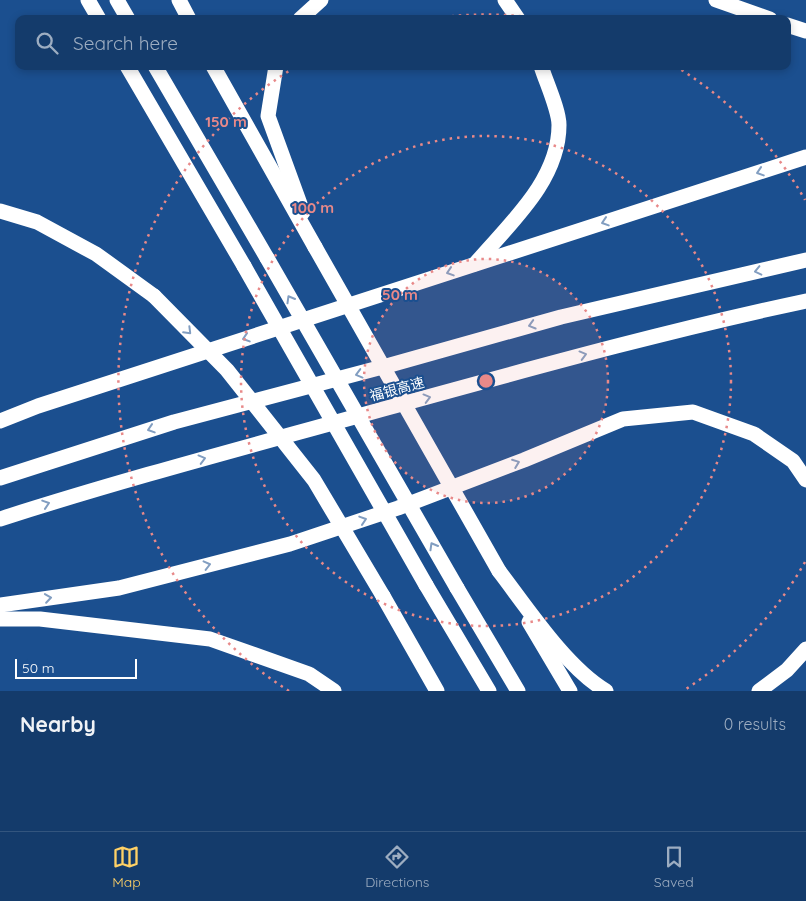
<!DOCTYPE html>
<html lang="en">
<head>
<meta charset="utf-8">
<style>
	:root { --surface:#143b6b; --page:#1d4271; --text:#f1f3f6; --muted:#9dadc1; --line:#33557e; --accent:#ffd166 }
	body { margin:0; font-family:Quicksand,"Noto Sans SC",sans-serif; background:var(--page); color:var(--text) }
	.scale { position:absolute; left:15px; bottom:12px; width:122px; box-sizing:border-box; padding-left:5px; border:2px solid #fff; border-top:0; font-size:14px; line-height:18px; white-space:nowrap; color:#fff; -webkit-text-stroke:4px #1b4f8f; paint-order:stroke }
	.list { margin:0; padding:0; list-style:none }
	h2 { display:flex; justify-content:space-between; align-items:center; height:65px; margin:0; padding:0 20px; font-size:21px }
	h2 small { font-size:16px; font-weight:400; color:var(--muted) }
	.icon { flex:none; width:28px; height:28px; fill:none; stroke:currentColor; stroke-width:2; stroke-linecap:round; stroke-linejoin:round }
	.map { position:relative; flex:none; width:806px; height:691px; overflow:hidden }
	.search { position:absolute; background:var(--surface); box-shadow:0 2px 8px #0003; left:15px; right:15px; top:15px; height:55px; display:flex; align-items:center; gap:12px; box-sizing:border-box; padding:0 18px; border-radius:10px; color:var(--muted); font-size:19px }
	.sheet { height:140px; background:var(--surface) }
	nav { display:flex; justify-content:space-around; align-items:center; box-sizing:border-box; height:70px; border-top:1px solid var(--line); background:var(--surface); font-size:14px; color:var(--muted) }
	nav a { display:grid; justify-items:center; gap:2px }
	nav .on { color:var(--accent) }
	.map>svg:first-child { display:block }
	.lines { fill:none; stroke-linecap:round; stroke-linejoin:round }
	.highway { stroke:#fff; stroke-width:15 }
	.highway-bridge { stroke:#fff; stroke-width:15 }
	.oneway { stroke:#829ec1 }
	.ring { fill:none; stroke:#e88989; stroke-width:2.5; stroke-dasharray:2.5 5 }
	.labels { text-anchor:middle; dominant-baseline:central; stroke-width:4; stroke-linejoin:round; paint-order:stroke }
	.street-label { font-size:14px; fill:#fff; stroke:#1b4f8f }
	.centre { fill:#e88989; stroke:#1b4f8f; stroke-width:2.5 }
	.ring-label { font-size:15px; text-anchor:middle; font-weight:bold; fill:#e88989; stroke:#1b4f8f; stroke-width:4; stroke-linejoin:round; paint-order:stroke }
</style>
</head>
<body>
<div class="map">
<svg width="806" height="691" viewBox="0 0 806 691">
	<rect width="100%" height="100%" fill="#1b4f8f"/>
	<g class="lines">
		<g class="highway">
			<polyline points="88,0 99,19"/>
			<polyline points="117,0 128,19"/>
			<polyline points="179,0 189,19"/>
			<polyline points="505,0 518,19"/>
			<polyline points="716,0 770,19"/>
			<polyline points="300,19 321,0"/>
			<polyline points="787,25 806,31"/>
			<polyline points="127,66 244,266"/>
			<polyline points="155,66 267,258"/>
			<polyline points="213,66 315,247"/>
			<polyline points="276,66 268,116 303,212"/>
			<polyline points="0,211 37,222 96,254 154,296"/>
			<path d="M475,264C509,224 559,181 559,125C559,110 546,82 541,66"/>
			<polyline points="0,421 38,406 806,157"/>
			<polyline points="0,478 174,422 390,365 561,317 806,260"/>
			<path d="M0,519C128,478 258,444 387,408C526,370 665,331 806,301"/>
			<path d="M499,571C528,609 566,667 606,691"/>
			<polyline points="426,585 489,691"/>
			<polyline points="457,588 518,691"/>
			<polyline points="383,596 437,691"/>
			<polyline points="0,605 119,588 290,544 398,508 524,460 623,419 693,412 754,434 793,461 806,480"/>
			<polyline points="0,619 40,619 210,639 309,674 334,691"/>
			<polyline points="529,622 570,691"/>
			<polyline points="759,691 787,670 806,649"/>
		</g>
		<g class="highway-bridge">
			<polyline points="315,247 499,571"/>
			<polyline points="267,258 457,588"/>
			<polyline points="244,266 426,585"/>
			<polyline points="154,296 227,370 314,480 383,596"/>
		</g>
	</g>
	<defs><path id="oneway-chevron" d="M-2-3.5L2.5 0L-2 3.5" fill="none" stroke-width="1.6" stroke-linecap="round" stroke-linejoin="round" transform="scale(1.25)"/></defs>
	<g class="oneway">
		<use href="#oneway-chevron" transform="translate(760 172) rotate(162)"/>
		<use href="#oneway-chevron" transform="translate(605 222) rotate(162)"/>
		<use href="#oneway-chevron" transform="translate(758 271) rotate(167)"/>
		<use href="#oneway-chevron" transform="translate(450 272) rotate(162)"/>
		<use href="#oneway-chevron" transform="translate(290 299) rotate(-120)"/>
		<use href="#oneway-chevron" transform="translate(532 325) rotate(164)"/>
		<use href="#oneway-chevron" transform="translate(188 331) rotate(45)"/>
		<use href="#oneway-chevron" transform="translate(246 338) rotate(162)"/>
		<use href="#oneway-chevron" transform="translate(583 355) rotate(-15)"/>
		<use href="#oneway-chevron" transform="translate(359 374) rotate(165)"/>
		<use href="#oneway-chevron" transform="translate(427 398) rotate(-15)"/>
		<use href="#oneway-chevron" transform="translate(151 429) rotate(162)"/>
		<use href="#oneway-chevron" transform="translate(202 459) rotate(-15)"/>
		<use href="#oneway-chevron" transform="translate(516 463) rotate(-21)"/>
		<use href="#oneway-chevron" transform="translate(46 504) rotate(-18)"/>
		<use href="#oneway-chevron" transform="translate(363 520) rotate(-18)"/>
		<use href="#oneway-chevron" transform="translate(433 546) rotate(-120)"/>
		<use href="#oneway-chevron" transform="translate(207 565) rotate(-14)"/>
		<use href="#oneway-chevron" transform="translate(48 598) rotate(-8)"/>
	</g>
	<circle cx="486" cy="381" r="122" fill="#e88989" fill-opacity=".12"/>
	<g class="ring">
		<circle cx="486" cy="381" r="122"/>
		<circle cx="486" cy="381" r="245"/>
		<path d="M805 562A367 367 0 0 1 683 691M289 691A367 367 0 0 1 297 66M429 19A367 367 0 0 1 543 19M675 66A367 367 0 0 1 805 200"/>
	</g>
	<g class="labels">
		<g class="street-label">
			<text transform="translate(397 389) rotate(-15)">福银高速</text>
		</g>
	</g>
	<circle cx="486" cy="381" r="8" class="centre"/>
	<g class="ring-label">
		<text x="226" y="127">150 m</text>
		<text x="313" y="213">100 m</text>
		<text x="400" y="300">50 m</text>
	</g>
</svg>
<div class="scale">50 m</div>
<div class="search"><svg class="icon" aria-label="search" viewBox="0 0 24 24"><circle cx="10" cy="10" r="6"/><path d="M15 15l6 6"/></svg>Search here</div>
</div>
<section class="sheet">
<h2>Nearby<small>0 results</small></h2>
<ul class="list">
</ul>
</section>
<nav>
<a class="on"><svg class="icon" aria-label="map" viewBox="0 0 24 24"><path d="M3 6l6-2 6 2 6-2v14l-6 2-6-2-6 2zM9 4v14M15 6v14"/></svg>Map</a>
<a><svg class="icon" aria-label="directions" viewBox="0 0 24 24"><path d="M12 3l9 9-9 9-9-9zM9 14v-3h6M13 9l2 2-2 2"/></svg>Directions</a>
<a><svg class="icon" aria-label="saved" viewBox="0 0 24 24"><path d="M7 4h10v16l-5-4-5 4z"/></svg>Saved</a>
</nav>
</body>
</html>
